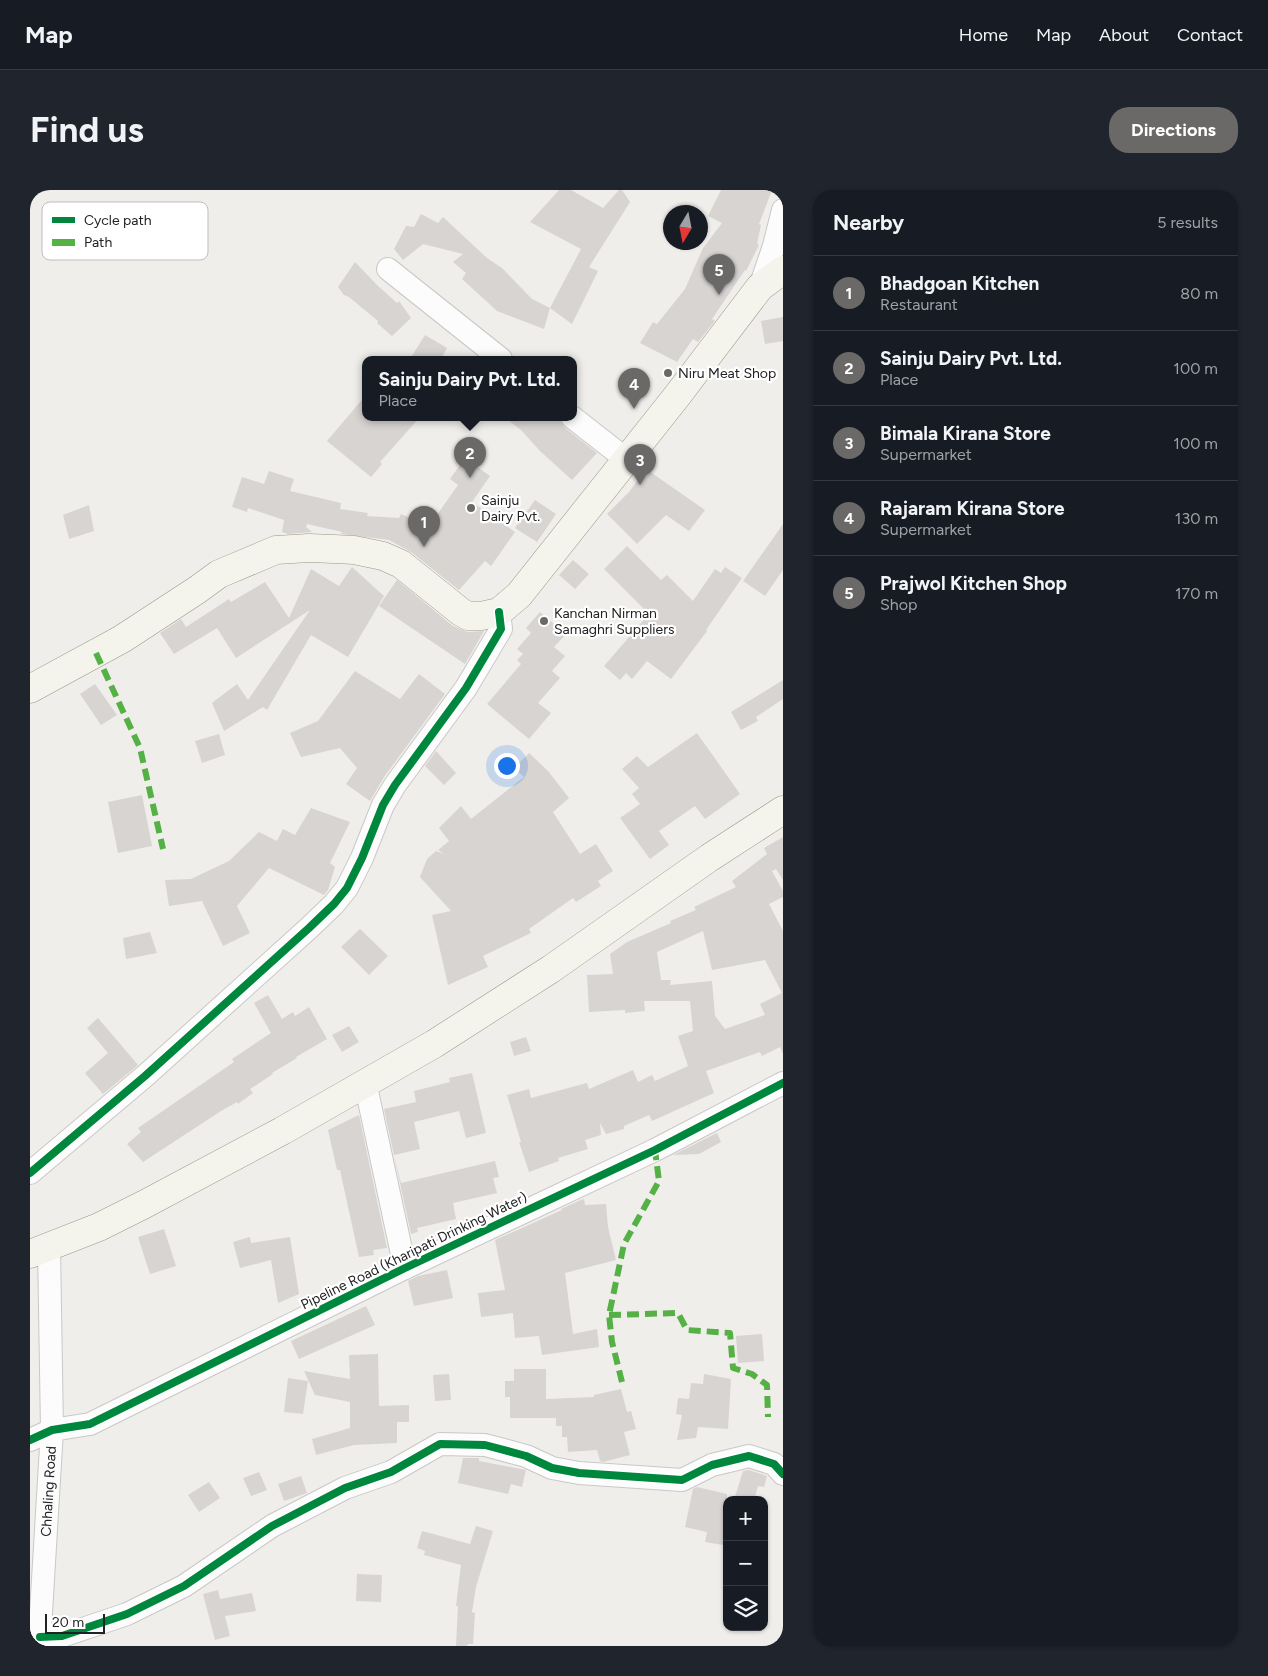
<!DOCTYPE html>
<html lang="en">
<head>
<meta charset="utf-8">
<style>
	:root { --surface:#171b24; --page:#20242c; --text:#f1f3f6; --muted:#9ea1a6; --line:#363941; --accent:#6a6968 }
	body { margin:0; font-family:Figtree,sans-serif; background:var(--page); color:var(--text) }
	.controls { position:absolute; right:15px; bottom:15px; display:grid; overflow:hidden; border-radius:10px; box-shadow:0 1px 4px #0004 }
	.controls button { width:45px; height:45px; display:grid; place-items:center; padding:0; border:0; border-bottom:1px solid var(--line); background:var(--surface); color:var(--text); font:25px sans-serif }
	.compass { position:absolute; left:633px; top:15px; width:45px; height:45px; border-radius:50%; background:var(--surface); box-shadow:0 1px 4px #0004; rotate:190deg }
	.scale { position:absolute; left:15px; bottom:12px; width:60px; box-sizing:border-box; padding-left:5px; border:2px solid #222; border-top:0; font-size:14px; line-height:18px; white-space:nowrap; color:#222; -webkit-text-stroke:4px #fff; paint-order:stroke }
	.you { position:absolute; left:476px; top:575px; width:18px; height:18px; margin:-12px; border:4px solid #fff; border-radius:50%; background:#1a73e8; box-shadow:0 0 0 8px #1a73e833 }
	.badge { display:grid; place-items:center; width:32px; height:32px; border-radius:50%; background:var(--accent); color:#fff; font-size:16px; font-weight:700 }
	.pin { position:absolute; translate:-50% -41px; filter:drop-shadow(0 1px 2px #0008) }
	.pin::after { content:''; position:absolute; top:26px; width:18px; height:15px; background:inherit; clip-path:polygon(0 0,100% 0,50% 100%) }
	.popup { position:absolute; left:332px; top:166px; width:215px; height:65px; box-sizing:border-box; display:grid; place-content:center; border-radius:10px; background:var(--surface); filter:drop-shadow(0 1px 4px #0005); font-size:16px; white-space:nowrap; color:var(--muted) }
	.popup b { font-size:19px; color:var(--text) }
	.popup::after { content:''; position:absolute; left:50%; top:100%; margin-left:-10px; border:10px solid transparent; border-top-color:var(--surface) }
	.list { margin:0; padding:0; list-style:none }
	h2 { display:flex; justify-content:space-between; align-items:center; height:65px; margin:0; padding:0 20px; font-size:21px }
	h2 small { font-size:16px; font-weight:400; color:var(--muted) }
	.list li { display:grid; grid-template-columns:32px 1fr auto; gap:15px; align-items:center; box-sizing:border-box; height:75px; padding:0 20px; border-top:1px solid var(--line) }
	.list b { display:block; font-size:19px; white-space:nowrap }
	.list p { margin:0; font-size:16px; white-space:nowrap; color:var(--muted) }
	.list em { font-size:16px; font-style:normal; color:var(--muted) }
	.icon { flex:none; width:28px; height:28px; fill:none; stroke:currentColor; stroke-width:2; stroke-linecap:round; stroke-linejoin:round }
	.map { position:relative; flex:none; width:753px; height:1456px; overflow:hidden; border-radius:20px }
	header { display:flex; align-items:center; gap:30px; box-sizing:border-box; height:70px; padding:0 25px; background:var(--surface); border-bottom:1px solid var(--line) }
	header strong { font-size:24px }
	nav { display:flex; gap:28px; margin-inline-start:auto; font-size:18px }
	.intro { display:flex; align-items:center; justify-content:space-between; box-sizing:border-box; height:120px; padding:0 30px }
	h1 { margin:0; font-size:35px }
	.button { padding:12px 22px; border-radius:20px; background:var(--accent); color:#fff; font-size:18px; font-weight:700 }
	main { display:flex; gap:30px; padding:0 30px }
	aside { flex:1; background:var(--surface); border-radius:20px; box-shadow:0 1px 4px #0004 }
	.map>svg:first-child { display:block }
	.building { fill:#d7d4d2; fill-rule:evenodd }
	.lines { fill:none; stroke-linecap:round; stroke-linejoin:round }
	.minor-casing { stroke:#c9c8c7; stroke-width:24 }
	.secondary-casing { stroke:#999a82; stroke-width:29 }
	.minor { stroke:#fdfcfc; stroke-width:22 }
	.secondary { stroke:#f4f4ed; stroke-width:28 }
	.quiet { stroke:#55b145; stroke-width:6; stroke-dasharray:12 6; stroke-linecap:butt }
	.cycleway-casing { stroke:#fff; stroke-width:11 }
	.cycleway { stroke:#00873e; stroke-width:8 }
	.poi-dot { fill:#6a6968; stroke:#fff; stroke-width:2 }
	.labels { text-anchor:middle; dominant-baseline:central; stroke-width:4.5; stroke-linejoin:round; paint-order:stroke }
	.poi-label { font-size:14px; fill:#222; stroke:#fff; text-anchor:start }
	.street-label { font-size:14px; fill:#222; stroke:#fff }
	.key { fill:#fff; stroke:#bdbdbd; stroke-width:1 }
	.key-label { font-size:14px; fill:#222 }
</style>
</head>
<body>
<header>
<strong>Map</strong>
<nav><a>Home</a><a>Map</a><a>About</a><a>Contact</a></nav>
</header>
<div class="intro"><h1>Find us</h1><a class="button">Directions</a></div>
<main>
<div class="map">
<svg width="753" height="1456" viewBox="0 0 753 1456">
	<rect width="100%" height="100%" fill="#f0eeeb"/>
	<g class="building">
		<polygon points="529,0 541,0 573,18 589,0 592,0 600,12 559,77 568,81 542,134 520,118 551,59 500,32"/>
		<polygon points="691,0 742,0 729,34 731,35 727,54 729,55 716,81 715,80 682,129 685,131 668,152 663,149 647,172 610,153 623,132 627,134 655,99 673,58 692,33 678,26"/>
		<polygon points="391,24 408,33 413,27 457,68 472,78 502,109 520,118 514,139 467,121 432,89 436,83 423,72 433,64 393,54 373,70 364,59 376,36 384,37"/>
		<polygon points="325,72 347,95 367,113 369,111 381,128 362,146 347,133 348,131 319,107 314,105 308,97"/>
		<polygon points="753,127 753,151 735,154 731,131"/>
		<polygon points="395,145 417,158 411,169 380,169"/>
		<polygon points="336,205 336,227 390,227 350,272 352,274 341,287 297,251"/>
		<polygon points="474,227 524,227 530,231 534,237 567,263 542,290 510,261 491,240"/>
		<polygon points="435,268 460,286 442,312 485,342 461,376 455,371 429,400 381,362 359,350 311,344 312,342 277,334 276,337 282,342 258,344 252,342 254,330 218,318 217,322 202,317 212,287 234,294 239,281 264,289 260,301 311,313 310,319 338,323 337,326 369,328 371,324 399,336 428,295 420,289"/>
		<polygon points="616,279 675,320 659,341 636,325 607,354 577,324 599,302"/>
		<polygon points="505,310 526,324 507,352 485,338"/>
		<polygon points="59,315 64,341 39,349 33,325"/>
		<polygon points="753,334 753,380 735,406 713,391"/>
		<polygon points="597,356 631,390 637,385 663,411 685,379 691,383 695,377 712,388 676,440 677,441 641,489 617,471 602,489 596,483 590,490 574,476 619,424 574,379"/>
		<polygon points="543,370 559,384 545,399 529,385"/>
		<polygon points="322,377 354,406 318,467 281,445 237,520 233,517 194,541 182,513 207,494 218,510 280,420 206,468 187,438 144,464 130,443 151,429 156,437 199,409 201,412 235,392 259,428 281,379 309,396"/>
		<polygon points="367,390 423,436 438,442 454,441 435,474 349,416"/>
		<polygon points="510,422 536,444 524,457 535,466 522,481 530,488 508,513 521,523 499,549 457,514 491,474 487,470 493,464 487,459 501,443 496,438"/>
		<polygon points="325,481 370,509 389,484 415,504 354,587 340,611 316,594 327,578 310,558 271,567 260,543 288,531"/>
		<polygon points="753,490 753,509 726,527 728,531 711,540 701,522"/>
		<polygon points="65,494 87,525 71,535 50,504"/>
		<polygon points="667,543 710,604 675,629 665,616 629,641 639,655 620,669 590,628 610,614 602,604 609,598 592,579 607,566 618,577"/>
		<polygon points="189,544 195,565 172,573 165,551"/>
		<polygon points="406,561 426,583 414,595 395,576"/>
		<polygon points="499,563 518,581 539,608 523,622 550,664 566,654 583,681 568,691 571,696 546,712 543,708 499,739 501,743 453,766 458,777 418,795 402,725 421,721 390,687 397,669 406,661 414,664 408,660 419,651 409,638 431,616 441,629 494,587 484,578"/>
		<polygon points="112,605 122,656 88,663 78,612"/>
		<polygon points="281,618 320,632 300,673 305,677 298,700 294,705 239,678 207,716 220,743 193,756 172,711 139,716 135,690 161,689 199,671 229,642 247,651 253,639 265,645"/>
		<path d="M753,647V690L746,679L742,681L753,701V707L739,714L753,741V864L750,857L732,866L730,862L676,881L684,903L622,931L619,925L594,936V939L576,944L570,933L571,945L555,950L558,959L528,968L529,971L499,982L489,952H491L477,905L499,899L501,908L557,893L559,899L603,880L608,892L622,885L625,891L658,876L648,846L663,841L660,811H614L615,821L595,823V820L559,822L557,785L583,784L580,764L597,752L641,733L640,731L666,720L664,717L706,697L702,691L737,664L734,658ZM673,741L682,780L735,770L752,803L730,814L735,825L695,839L685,826L682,791L640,795L641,790H631L627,762Z"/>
		<polygon points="330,739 358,766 339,785 311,757"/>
		<polygon points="120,742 127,763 96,769 93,748"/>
		<polygon points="238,805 252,829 263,822 265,826 279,817 297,849 266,867 267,868 242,883 243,884 220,899 223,903 208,914 207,912 191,921 113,972 97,954 111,942 108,938 204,872 202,869 241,843 224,813"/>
		<polygon points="68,828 108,875 73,904 55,883 78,863 57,838"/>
		<polygon points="319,836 329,852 312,862 302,845"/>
		<polygon points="496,847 501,861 484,866 480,852"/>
		<polygon points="442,883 456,943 436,948 429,921 384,932 390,959 364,965 371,993 465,971 469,987 463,988 467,1003 423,1013 426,1029 387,1038 388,1042 381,1044 354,919 386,912 384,901 420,892 419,888"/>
		<polygon points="329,925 357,1058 343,1060 344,1065 329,1067 310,980 307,980 298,940"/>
		<polygon points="687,943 691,952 669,964 643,965"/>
		<polygon points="554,1009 555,1015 576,1014 578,1037 586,1070 535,1083 543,1144 567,1139 569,1157 512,1165 509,1146 485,1148 483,1123 451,1127 448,1103 475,1100 465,1050 532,1020 531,1019 551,1010"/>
		<polygon points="134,1039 146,1076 120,1084 108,1047"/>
		<polygon points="220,1047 221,1053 260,1047 269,1104 248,1113 241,1070 210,1078 203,1052"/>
		<polygon points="417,1080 423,1108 384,1116 378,1091 388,1086"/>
		<polygon points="336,1116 345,1135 269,1169 261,1151"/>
		<polygon points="732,1144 734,1171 708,1173 706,1146"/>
		<polygon points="348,1164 349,1216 379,1215 379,1232 367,1232 367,1253 324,1255 286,1265 282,1249 320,1238 320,1212 285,1205 274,1181 320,1189 319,1165"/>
		<polygon points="484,1179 516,1179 516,1209 564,1207 564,1205 591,1199 597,1222 601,1221 606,1239 594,1242 600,1265 573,1272 570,1271 567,1260 538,1262 537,1247 532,1247 532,1236 526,1236 526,1228 480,1228 480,1207 475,1207 475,1191 484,1191"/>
		<polygon points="419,1184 421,1210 405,1211 403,1185"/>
		<polygon points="674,1184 701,1189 698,1239 668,1237 666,1248 647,1250 652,1225 646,1224 648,1208 659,1209 661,1193 673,1194"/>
		<polygon points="258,1188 278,1191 273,1224 254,1222"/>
		<polygon points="433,1268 449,1268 449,1271 496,1280 492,1297 481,1294 478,1304 428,1293"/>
		<polygon points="719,1280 737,1286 734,1297 728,1296 724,1310 704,1310 713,1281"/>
		<polygon points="229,1282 237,1300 221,1306 213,1288"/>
		<polygon points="271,1286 277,1303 254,1311 248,1294"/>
		<polygon points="179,1292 190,1308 169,1322 158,1305"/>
		<polygon points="667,1297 697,1304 697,1337 693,1355 675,1352 677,1342 655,1337 663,1299"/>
		<polygon points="446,1336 463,1341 446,1397 442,1422 445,1423 443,1454 438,1454 437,1456 426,1456 428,1416 426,1416 431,1375 394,1365 395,1361 387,1358 392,1341 440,1354"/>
		<polygon points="327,1384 352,1385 351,1412 326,1411"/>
		<polygon points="188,1400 190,1409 222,1403 226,1421 195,1426 200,1446 185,1450 173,1404"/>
	</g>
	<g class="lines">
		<defs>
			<g id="minor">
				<polyline points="358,79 471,169"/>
				<polyline points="730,97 744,56 753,20"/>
				<polyline points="542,227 597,270"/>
				<polyline points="335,892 375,1078"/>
				<polyline points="0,983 115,886 279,738 304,714 317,698 332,668 353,615 365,595 436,498 471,439 469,422"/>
				<polyline points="0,1250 22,1240 60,1234 375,1078 625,960 753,893"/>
				<polyline points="10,1447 32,1446 97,1424 154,1396 242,1336 315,1298 361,1282 410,1254 455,1255 496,1266 522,1278 549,1283 652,1290 682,1275 719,1266 744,1274 753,1284"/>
				<path id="s1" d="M9,1456L22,1240L19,1057"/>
			</g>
			<g id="secondary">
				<polyline points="0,499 92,449 167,400 189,384 246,360 279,358 304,359 324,360 353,366 371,374 431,422 438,426 451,426 469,422 489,405 647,206 730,97 753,80"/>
				<polyline points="0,1064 69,1037 115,1014 252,941 404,854 521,779 679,668 753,620"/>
			</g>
		</defs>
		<use href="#minor" class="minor-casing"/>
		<use href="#secondary" class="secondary-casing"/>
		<use href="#minor" class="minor"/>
		<use href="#secondary" class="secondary"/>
		<g class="quiet">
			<polyline points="66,463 110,558 133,659"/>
			<polyline points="579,1125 648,1123 657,1140 700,1143 703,1178 722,1184 737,1195 738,1227"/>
			<polyline points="592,1192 582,1152 579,1125 594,1054 629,991 625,960"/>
		</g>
		<defs>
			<g id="cycleway">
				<polyline points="0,983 115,886 279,738 304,714 317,698 332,668 353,615 365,595 436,498 471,439 469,422"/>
				<polyline points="0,1250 22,1240 60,1234 375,1078 625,960 753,893"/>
				<polyline points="10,1447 32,1446 97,1424 154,1396 242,1336 315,1298 361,1282 410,1254 455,1255 496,1266 522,1278 549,1283 652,1290 682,1275 719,1266 744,1274 753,1284"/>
			</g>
		</defs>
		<use href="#cycleway" class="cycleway-casing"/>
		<use href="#cycleway" class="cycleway"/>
	</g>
	<g class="poi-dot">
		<circle cx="638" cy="183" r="5"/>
		<circle cx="441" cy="318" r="5"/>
		<circle cx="514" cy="431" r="5"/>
	</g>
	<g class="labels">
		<g class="poi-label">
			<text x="648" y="183">Niru Meat Shop</text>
			<text x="451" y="310">Sainju<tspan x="451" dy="16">Dairy Pvt.</tspan></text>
			<text x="524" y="423">Kanchan Nirman<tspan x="524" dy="16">Samaghri Suppliers</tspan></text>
		</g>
		<g class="street-label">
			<text transform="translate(384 1061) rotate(-26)">Pipeline Road (Kharipati Drinking Water)</text>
			<text stroke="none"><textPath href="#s1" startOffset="155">Chhaling Road</textPath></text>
		</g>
	</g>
	<rect x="12" y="12" width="166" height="58" rx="8" class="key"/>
	<rect x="22" y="27" width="23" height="6" fill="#00873e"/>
	<rect x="22" y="49" width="23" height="7" fill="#55b145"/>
	<g class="key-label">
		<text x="54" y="35">Cycle path</text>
		<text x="54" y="57">Path</text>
	</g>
</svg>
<div class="controls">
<button>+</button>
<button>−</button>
<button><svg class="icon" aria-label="layers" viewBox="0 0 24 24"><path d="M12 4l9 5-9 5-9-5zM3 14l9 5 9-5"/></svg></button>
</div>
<svg class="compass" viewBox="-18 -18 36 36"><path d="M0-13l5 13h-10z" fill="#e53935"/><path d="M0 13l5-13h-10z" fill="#9ea1a6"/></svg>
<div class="scale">20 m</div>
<div class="you"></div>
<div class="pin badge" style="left:394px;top:357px">1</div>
<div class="pin badge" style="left:440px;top:288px">2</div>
<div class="popup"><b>Sainju Dairy Pvt. Ltd.</b>Place</div>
<div class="pin badge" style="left:610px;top:295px">3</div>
<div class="pin badge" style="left:604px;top:219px">4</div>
<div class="pin badge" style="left:689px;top:105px">5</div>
</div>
<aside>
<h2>Nearby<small>5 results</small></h2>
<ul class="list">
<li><span class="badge">1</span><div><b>Bhadgoan Kitchen</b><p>Restaurant</p></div><em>80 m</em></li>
<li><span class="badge">2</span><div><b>Sainju Dairy Pvt. Ltd.</b><p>Place</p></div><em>100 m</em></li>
<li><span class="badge">3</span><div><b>Bimala Kirana Store</b><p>Supermarket</p></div><em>100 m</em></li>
<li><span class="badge">4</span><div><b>Rajaram Kirana Store</b><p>Supermarket</p></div><em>130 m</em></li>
<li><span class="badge">5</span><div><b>Prajwol Kitchen Shop</b><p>Shop</p></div><em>170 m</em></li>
</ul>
</aside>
</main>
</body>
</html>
